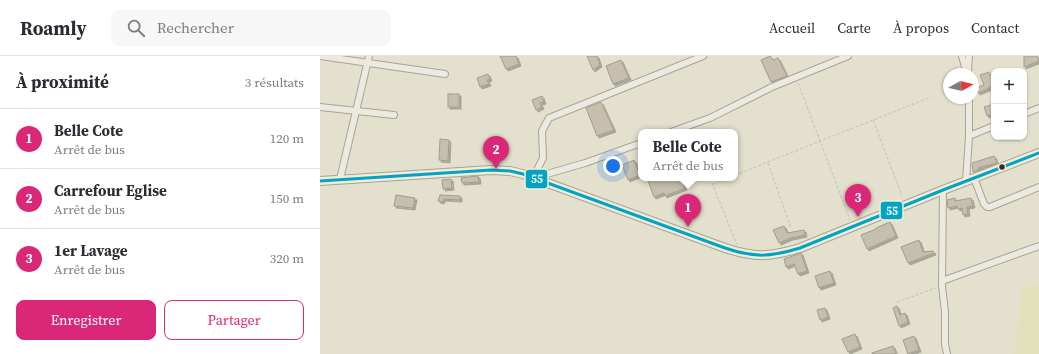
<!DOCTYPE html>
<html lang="fr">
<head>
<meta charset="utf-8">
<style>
	:root { --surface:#fff; --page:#f7f7f7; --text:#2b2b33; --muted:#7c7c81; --line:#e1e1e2; --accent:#db2777 }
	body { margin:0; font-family:"Source Serif 4",serif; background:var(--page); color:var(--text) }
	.controls { position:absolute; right:12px; top:12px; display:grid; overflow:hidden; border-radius:8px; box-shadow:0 1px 3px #0004 }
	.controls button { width:36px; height:36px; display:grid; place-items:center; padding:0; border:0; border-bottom:1px solid var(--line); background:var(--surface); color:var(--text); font:20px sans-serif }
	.compass { position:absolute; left:623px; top:12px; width:36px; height:36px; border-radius:50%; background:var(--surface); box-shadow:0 1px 3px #0004; rotate:82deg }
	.you { position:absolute; left:293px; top:110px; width:14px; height:14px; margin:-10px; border:3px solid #fff; border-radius:50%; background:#1a73e8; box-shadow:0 0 0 6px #1a73e833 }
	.badge { display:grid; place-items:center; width:26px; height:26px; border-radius:50%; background:var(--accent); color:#fff; font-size:13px; font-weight:700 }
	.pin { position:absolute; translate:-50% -33px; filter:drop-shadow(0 1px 2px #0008) }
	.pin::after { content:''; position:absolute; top:21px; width:14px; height:12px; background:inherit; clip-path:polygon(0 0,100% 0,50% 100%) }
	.popup { position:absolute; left:318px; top:73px; width:100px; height:52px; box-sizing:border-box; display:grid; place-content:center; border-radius:8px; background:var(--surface); filter:drop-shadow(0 1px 3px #0005); font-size:13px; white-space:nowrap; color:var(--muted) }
	.popup b { font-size:15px; color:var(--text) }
	.popup::after { content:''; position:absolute; left:50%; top:100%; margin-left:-8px; border:8px solid transparent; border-top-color:var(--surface) }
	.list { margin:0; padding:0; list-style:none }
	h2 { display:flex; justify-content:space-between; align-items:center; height:52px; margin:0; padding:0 16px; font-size:17px }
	h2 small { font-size:13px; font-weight:400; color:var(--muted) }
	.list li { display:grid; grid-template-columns:26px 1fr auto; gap:12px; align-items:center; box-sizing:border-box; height:60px; padding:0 16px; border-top:1px solid var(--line) }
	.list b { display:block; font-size:15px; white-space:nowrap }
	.list p { margin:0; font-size:13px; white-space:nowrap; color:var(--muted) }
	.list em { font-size:13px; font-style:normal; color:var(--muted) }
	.actions { display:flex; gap:8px; padding:12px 16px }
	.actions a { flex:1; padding:9px 0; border:1px solid var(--accent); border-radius:8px; text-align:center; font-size:14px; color:var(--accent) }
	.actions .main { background:var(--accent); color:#fff }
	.icon { flex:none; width:22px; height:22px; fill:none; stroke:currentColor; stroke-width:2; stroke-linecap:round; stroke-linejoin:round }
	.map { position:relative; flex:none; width:719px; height:298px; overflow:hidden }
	header { display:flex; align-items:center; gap:24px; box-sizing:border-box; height:56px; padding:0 20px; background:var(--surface); border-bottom:1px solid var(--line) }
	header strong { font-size:19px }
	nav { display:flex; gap:22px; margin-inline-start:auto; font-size:14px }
	.search { width:280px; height:36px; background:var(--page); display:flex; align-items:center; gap:10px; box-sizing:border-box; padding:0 14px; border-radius:8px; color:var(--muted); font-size:15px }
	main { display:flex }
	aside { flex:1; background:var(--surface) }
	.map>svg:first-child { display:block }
	.farmland { fill:#e2e1be }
	.building { fill:#c6bfae; stroke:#a39c8d; filter:url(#shadow) }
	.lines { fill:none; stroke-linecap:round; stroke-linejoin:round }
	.minor-casing { stroke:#a8a497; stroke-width:8 }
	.tertiary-casing { stroke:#a8a497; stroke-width:10 }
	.path { stroke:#c4c1b6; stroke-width:1; stroke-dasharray:3 2; stroke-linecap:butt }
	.minor { stroke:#ece9de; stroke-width:6 }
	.tertiary { stroke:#ece9de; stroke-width:8 }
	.bus-1-casing { stroke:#f4efd3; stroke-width:6 }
	.bus-1 { stroke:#03a3c5; stroke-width:3 }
	.bus-dot { fill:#362e1f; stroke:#f4efd3; stroke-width:1.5 }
	.line-badge { stroke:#f4efd3; stroke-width:1.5 }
	.badge-label { font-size:11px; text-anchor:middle; font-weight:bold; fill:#fff }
</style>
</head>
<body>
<header>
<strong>Roamly</strong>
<div class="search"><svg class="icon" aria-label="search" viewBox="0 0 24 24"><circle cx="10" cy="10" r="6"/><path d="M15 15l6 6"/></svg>Rechercher</div>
<nav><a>Accueil</a><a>Carte</a><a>À propos</a><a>Contact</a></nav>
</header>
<main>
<aside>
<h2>À proximité<small>3 résultats</small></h2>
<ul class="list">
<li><span class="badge">1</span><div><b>Belle Cote</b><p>Arrêt de bus</p></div><em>120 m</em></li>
<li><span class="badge">2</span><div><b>Carrefour Eglise</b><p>Arrêt de bus</p></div><em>150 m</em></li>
<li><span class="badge">3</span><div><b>1er Lavage</b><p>Arrêt de bus</p></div><em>320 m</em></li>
</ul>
<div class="actions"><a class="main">Enregistrer</a><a>Partager</a></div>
</aside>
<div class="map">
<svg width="719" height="298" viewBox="0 0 719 298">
	<defs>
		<filter id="shadow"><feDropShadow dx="2" dy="2" stdDeviation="0" flood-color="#0004"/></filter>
	</defs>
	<rect width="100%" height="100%" fill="#e3e0cd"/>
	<polygon class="farmland" points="719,227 719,298 694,298 702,233"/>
	<g class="building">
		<polygon points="180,0 196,0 199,8 186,13"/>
		<polygon points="267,0 277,0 280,9 273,14"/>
		<polygon points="450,0 453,4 458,2 467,20 451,26 441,4"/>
		<polygon points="704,0 717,0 719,5 704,11"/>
		<polygon points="301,4 309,22 293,28 286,10"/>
		<polygon points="669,16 671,20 674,18 674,29 668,32 668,33 658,37 656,32 664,29 660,19"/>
		<polygon points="168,18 170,23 167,24 169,28 160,31 157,22"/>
		<rect x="128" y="38" width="11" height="13"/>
		<polygon points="222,40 224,46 220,47 222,51 216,54 212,44"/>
		<polygon points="281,46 294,74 277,80 266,52"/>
		<polygon points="674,48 674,58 667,60 664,51"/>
		<polygon points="120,83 129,84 128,105 119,104"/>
		<polygon points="674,100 677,107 658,112 659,114 653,116 652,107"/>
		<polygon points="314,104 320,119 308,124 302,109"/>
		<polygon points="158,120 159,126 142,127 141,122"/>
		<polygon points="327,122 361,122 365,132 345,140 344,137 334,141"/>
		<polygon points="131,123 132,132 123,133 122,124"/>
		<polygon points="76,139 95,142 93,152 74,150"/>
		<polygon points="120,139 140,140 140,144 124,143 122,146 118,145"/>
		<polygon points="635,142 635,145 651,142 653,150 647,151 648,158 643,159 642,152 638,153 637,150 628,152 627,144"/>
		<polygon points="570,166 576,180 547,193 541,179 556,173 556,172"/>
		<polygon points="464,170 467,177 484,174 485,179 471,182 459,187 453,174"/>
		<polygon points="599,184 603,196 613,195 614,197 588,207 581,191"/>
		<polygon points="481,197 487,215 478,218 474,208 466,211 464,203"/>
		<polygon points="510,215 514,227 499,232 495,220"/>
		<polygon points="577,250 580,259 585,257 588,266 579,270 573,252"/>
		<polygon points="505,252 508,261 500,264 497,254"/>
		<polygon points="535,278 540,291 528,296 522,283"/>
		<polygon points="594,280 599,294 588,298 583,284"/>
		<polygon points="573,290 576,298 552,298 552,297"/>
	</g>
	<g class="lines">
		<defs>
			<g id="minor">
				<polyline points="0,0 125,18"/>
				<polyline points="642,0 647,18"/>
				<polyline points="648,16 649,0"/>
				<polyline points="0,51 74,59"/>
				<polyline points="704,58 719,52"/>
				<polyline points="351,76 390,62 452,31 528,0"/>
				<polyline points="649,80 674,70"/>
				<polyline points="213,122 223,102 222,75 229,62 383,0"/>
				<polyline points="213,122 265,107 321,87"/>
				<polyline points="654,122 664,148 667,151 670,151 719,131"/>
				<polyline points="20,123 49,0"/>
				<polyline points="646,125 649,80 649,42"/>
				<polyline points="623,134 622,230 625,256 625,288 627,298"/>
				<polyline points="622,225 719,190"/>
			</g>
			<path id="tertiary" d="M0,125L171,114L190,115L203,118L405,192C435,202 450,201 480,192L623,134L719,97"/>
		</defs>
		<use href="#minor" class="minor-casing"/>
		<use href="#tertiary" class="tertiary-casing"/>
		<g class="path">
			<polyline points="478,27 530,164"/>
			<polyline points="553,64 582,140"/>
			<polyline points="448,107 471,172"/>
			<polyline points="415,119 611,41"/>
			<polyline points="390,122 417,189"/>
			<polyline points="394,128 409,122"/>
			<polyline points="577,246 616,232"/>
		</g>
		<use href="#minor" class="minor"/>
		<use href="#tertiary" class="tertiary"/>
		<defs>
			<path id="bus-1" d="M0,125L171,114L190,115L203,118L405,192C435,202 450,201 480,192L623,134L719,97"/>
		</defs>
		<use href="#bus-1" class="bus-1-casing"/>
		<use href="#bus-1" class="bus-1"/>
	</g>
	<circle class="bus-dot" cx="682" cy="111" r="3.5"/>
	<g class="line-badge">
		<rect x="205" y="113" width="23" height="20" rx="4" fill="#03a3c5"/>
		<rect x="560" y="145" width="23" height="19" rx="4" fill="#03a3c5"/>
	</g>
	<g class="badge-label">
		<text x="217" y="127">55</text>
		<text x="572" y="159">55</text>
	</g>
</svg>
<div class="controls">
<button>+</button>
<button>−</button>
</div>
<svg class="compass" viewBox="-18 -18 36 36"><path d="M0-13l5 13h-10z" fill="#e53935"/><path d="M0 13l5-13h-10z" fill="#7c7c81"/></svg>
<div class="you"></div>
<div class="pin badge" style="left:368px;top:171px">1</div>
<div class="popup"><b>Belle Cote</b>Arrêt de bus</div>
<div class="pin badge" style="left:176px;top:113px">2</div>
<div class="pin badge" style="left:538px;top:161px">3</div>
</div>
</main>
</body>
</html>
